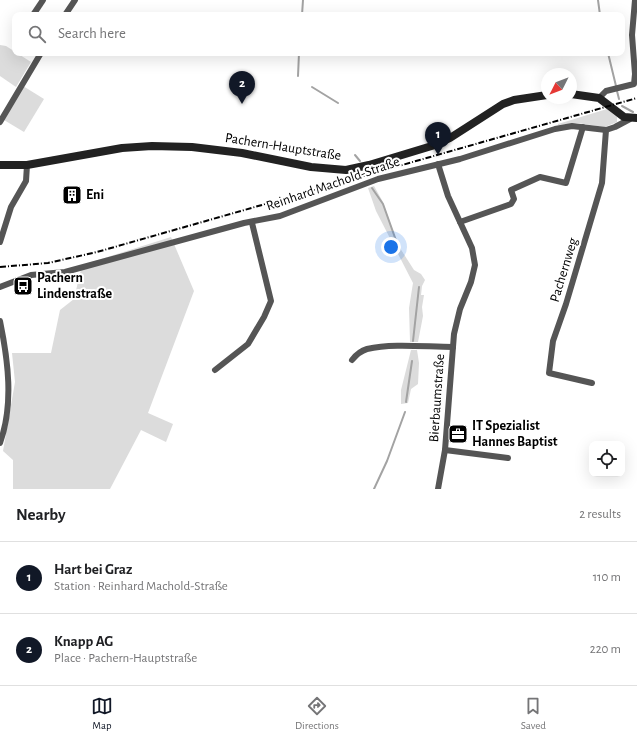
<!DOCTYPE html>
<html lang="en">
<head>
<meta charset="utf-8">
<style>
	:root { --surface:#fff; --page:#f2f2f2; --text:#202124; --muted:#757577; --line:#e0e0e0; --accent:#111827 }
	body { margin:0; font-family:"Alegreya Sans",sans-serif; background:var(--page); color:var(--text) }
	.controls { position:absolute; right:12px; bottom:12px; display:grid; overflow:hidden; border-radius:8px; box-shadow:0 4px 16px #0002 }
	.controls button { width:36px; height:36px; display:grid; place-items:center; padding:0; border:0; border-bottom:1px solid var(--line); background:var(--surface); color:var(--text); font:20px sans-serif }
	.compass { position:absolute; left:541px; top:68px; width:36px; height:36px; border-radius:50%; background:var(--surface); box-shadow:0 4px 16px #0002; rotate:228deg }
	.you { position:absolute; left:391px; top:247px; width:14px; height:14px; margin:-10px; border:3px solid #fff; border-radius:50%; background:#1a73e8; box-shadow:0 0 0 6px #1a73e833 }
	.badge { display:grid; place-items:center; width:26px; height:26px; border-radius:50%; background:var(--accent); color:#fff; font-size:13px; font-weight:700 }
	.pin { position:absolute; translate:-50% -33px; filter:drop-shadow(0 1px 2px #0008) }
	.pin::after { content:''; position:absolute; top:21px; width:14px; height:12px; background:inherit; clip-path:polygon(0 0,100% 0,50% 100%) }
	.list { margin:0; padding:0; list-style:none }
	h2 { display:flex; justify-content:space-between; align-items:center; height:52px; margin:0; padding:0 16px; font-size:17px }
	h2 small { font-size:13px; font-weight:400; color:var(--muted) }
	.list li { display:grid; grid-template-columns:26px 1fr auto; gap:12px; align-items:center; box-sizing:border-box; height:72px; padding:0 16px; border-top:1px solid var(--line) }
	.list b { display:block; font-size:15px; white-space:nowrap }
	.list p { margin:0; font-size:13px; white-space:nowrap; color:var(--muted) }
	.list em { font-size:13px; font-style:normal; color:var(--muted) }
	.icon { flex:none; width:22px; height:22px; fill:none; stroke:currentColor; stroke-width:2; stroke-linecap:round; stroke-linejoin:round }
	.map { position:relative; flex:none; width:637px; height:489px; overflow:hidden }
	.search { position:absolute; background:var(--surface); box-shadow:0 4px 16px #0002; left:12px; right:12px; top:12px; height:44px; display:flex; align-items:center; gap:10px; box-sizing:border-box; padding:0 14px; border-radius:8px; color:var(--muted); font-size:15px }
	.sheet { height:196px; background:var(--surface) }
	nav { display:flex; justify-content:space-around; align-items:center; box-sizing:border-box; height:56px; border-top:1px solid var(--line); background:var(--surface); font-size:11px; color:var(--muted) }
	nav a { display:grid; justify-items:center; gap:2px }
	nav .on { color:var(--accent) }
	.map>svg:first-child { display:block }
	.green { fill:#dcdcdc }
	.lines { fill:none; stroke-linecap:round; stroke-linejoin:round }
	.stream { stroke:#a3a3a3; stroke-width:2 }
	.street { stroke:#555; stroke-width:6 }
	.secondary { stroke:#222; stroke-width:8 }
	.rail { stroke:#000; stroke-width:2; stroke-dasharray:6 2 1 2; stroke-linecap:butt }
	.labels { text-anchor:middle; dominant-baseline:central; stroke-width:4; stroke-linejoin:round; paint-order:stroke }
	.street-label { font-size:14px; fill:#000; stroke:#fff }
	.poi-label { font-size:14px; font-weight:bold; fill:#000; stroke:#fff; text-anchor:start }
</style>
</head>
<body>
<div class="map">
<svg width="637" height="489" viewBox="0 0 637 489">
	<rect width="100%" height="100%" fill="#fff"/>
	<g class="green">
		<polygon points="0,45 6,46 31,62 16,87 0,76"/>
		<polygon points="23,86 44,99 24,132 4,120"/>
		<polygon points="607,109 617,117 617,122 605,127 577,123 558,125 558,124"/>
		<polygon points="374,186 383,202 398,245 414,270 421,274 425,280 422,286 421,295 424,295 422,307 423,316 418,342 410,342 409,308 413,283 376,211 368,188"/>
		<polygon points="171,237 194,291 148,413 173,424 166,442 141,430 110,489 13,489 13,460 3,451 15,382 12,353 51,353 60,310 74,299 82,265"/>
		<polygon points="411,350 417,350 419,363 418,384 411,389 408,403 401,404 401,390"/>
	</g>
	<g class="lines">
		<g class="stream">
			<polyline points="598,0 600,15"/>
			<polyline points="302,15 303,0"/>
			<polyline points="608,53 616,86"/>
			<polyline points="298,76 299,53"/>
			<polyline points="312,87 338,103"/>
			<polyline points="617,91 619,99"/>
			<polyline points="622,106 633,112"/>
			<polyline points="355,155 360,161"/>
			<polyline points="364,172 365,173"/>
			<polyline points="372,188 383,204 398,246"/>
			<polyline points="413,341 419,287"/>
			<polyline points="406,402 412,361"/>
			<polyline points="374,489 387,461 405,412"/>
		</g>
		<g class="street">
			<polyline points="33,15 43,0"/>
			<polyline points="65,15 75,0"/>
			<polyline points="599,98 606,91 634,84 635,74 632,35 635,0"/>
			<polyline points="0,122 41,53"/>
			<polyline points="438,164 448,196 472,248 475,265 471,282 460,309 454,334 445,450 438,489"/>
			<polyline points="460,222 511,204 514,199 511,190 540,177 566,183 583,127"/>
			<polyline points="0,242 11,207 26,181 27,165"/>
			<polyline points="0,287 31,275 65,272 244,223 280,216 378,179 460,159 555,129 572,126 606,130 615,127 630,119"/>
			<path d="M0,321C8,360 14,404 0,443"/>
			<path d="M352,360C356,355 360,351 367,349C393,343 426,347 453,347"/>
			<polyline points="215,370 248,344 264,317 271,301 252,223"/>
			<polyline points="592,383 549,373 553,341 566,304 602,183 606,130"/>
			<polyline points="445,450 508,458"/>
		</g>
		<g class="secondary">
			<polyline points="571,94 599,98 624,117 637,118"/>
			<polyline points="0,165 27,165 122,148 152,146 192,147 242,153 311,167 346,170 369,165 435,145 450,138 503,104 514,100 547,95"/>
		</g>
		<polyline class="rail" points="0,267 48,263 97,252 637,98"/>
	</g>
	<defs>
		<symbol id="building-square" viewBox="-11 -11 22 22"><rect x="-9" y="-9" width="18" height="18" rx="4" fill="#000" stroke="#fff"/><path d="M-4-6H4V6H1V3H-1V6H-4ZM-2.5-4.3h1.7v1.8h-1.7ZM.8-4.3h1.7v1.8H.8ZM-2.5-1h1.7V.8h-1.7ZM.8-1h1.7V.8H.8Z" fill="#fff"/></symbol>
		<symbol id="bus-square" viewBox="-11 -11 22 22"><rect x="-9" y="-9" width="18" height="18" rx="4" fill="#000" stroke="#fff"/><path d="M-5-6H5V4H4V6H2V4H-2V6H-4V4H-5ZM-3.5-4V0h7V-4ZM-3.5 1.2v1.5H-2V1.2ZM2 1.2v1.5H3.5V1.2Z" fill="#fff"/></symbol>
		<symbol id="office-square" viewBox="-11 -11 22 22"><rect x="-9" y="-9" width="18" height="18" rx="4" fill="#000" stroke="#fff"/><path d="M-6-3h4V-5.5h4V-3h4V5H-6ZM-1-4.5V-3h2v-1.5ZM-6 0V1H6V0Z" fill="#fff"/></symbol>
	</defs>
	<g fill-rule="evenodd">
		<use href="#building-square" x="61" y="184" width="22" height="22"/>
		<use href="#bus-square" x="12" y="275" width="22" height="22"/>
		<use href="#office-square" x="447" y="423" width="22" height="22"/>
	</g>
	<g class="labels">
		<g class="street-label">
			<text transform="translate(283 147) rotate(9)">Pachern-Hauptstraße</text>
			<text transform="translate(333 184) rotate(-19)">Reinhard Machold-Straße</text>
			<text transform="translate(564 270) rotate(-73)">Pachernweg</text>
			<text transform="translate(437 398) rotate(-86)">Bierbaumstraße</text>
		</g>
		<g class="poi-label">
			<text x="86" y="195">Eni</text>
			<text x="37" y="278">Pachern<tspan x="37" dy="16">Lindenstraße</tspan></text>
			<text x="472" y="426">IT Spezialist<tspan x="472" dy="16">Hannes Baptist</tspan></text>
		</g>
	</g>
</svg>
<div class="controls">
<button><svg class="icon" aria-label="locate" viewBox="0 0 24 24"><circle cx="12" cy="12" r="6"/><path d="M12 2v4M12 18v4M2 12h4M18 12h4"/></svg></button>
</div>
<svg class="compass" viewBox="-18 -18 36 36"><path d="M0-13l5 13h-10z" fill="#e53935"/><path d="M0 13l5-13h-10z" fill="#757577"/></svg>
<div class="you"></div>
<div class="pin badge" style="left:438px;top:155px">1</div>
<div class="pin badge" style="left:242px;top:104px">2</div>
<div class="search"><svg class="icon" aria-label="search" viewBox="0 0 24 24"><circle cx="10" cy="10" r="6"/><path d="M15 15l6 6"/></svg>Search here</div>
</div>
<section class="sheet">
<h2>Nearby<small>2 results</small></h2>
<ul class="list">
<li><span class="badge">1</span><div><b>Hart bei Graz</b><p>Station · Reinhard Machold-Straße</p></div><em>110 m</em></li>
<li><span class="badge">2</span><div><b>Knapp AG</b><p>Place · Pachern-Hauptstraße</p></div><em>220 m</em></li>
</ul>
</section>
<nav>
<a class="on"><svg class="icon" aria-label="map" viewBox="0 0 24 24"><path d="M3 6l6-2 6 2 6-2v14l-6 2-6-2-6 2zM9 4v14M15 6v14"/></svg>Map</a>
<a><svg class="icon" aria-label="directions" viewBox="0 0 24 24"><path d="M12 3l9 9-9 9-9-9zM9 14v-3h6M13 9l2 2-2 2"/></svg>Directions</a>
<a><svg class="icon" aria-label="saved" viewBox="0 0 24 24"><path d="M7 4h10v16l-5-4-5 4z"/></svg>Saved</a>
</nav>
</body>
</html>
